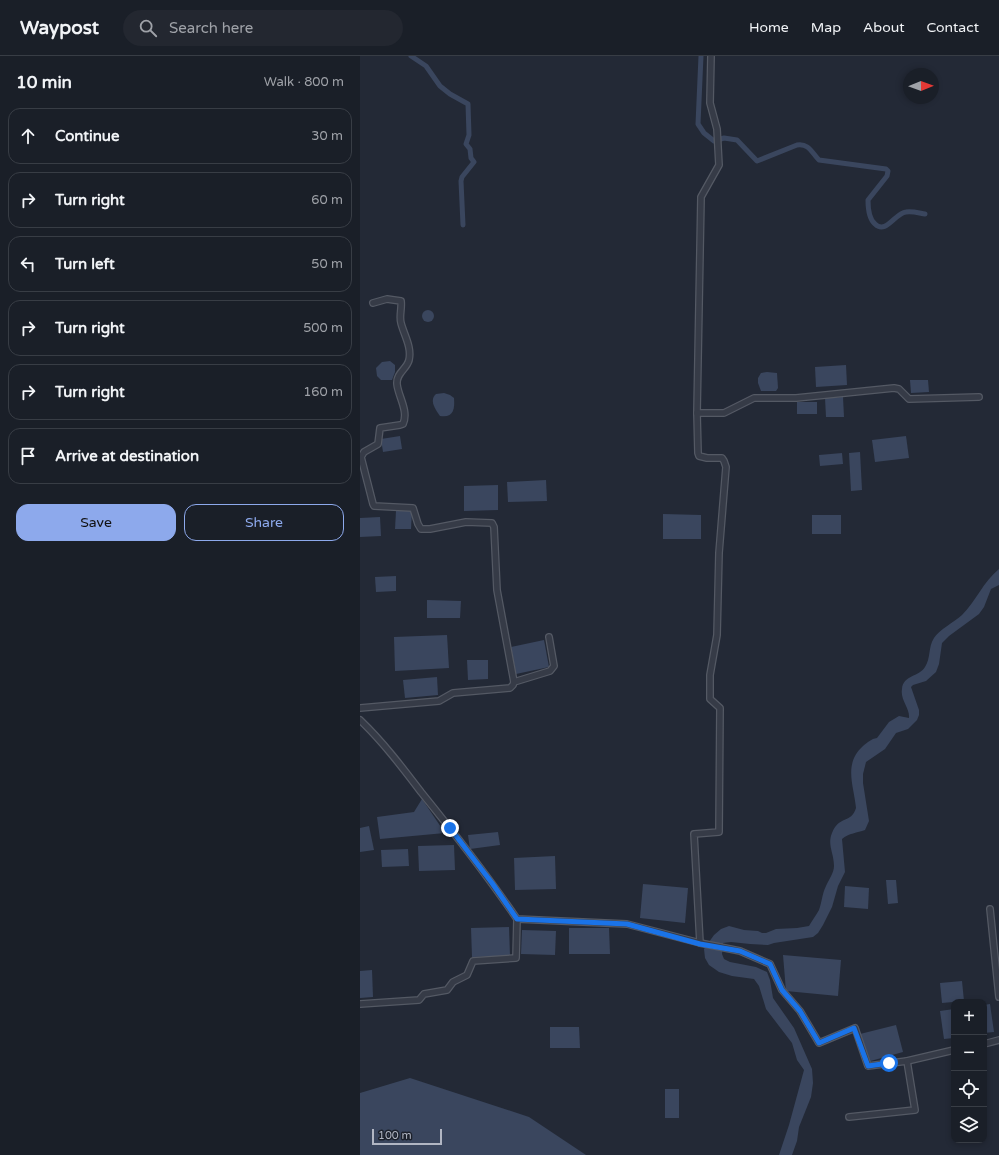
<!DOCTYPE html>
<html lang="en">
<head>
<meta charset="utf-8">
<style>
	:root { --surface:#1a1f28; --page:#232730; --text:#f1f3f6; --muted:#9fa2a8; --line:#383d45; --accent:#8da9ec }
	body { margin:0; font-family:"Varela Round",sans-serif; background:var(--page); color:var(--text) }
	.controls { position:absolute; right:12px; bottom:12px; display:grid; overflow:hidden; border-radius:8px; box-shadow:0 2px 6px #0003 }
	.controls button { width:36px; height:36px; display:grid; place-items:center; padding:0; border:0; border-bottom:1px solid var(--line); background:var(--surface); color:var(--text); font:20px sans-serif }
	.compass { position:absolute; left:543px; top:12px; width:36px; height:36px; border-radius:50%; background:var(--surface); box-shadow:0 2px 6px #0003; rotate:89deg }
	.scale { position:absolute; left:12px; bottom:10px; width:70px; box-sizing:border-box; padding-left:4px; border:2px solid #b1b6c3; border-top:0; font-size:11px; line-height:14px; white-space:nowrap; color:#b1b6c3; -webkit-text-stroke:3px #1c212b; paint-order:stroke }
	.stop { position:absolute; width:12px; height:12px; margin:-9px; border:3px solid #1a73e8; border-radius:50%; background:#fff }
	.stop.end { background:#1a73e8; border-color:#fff; box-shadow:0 1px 4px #0008 }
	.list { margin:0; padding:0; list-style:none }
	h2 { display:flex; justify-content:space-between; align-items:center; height:52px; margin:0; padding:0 16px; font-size:17px }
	h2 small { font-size:13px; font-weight:400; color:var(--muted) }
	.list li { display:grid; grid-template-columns:26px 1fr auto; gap:12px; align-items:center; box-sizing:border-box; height:56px; margin:0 8px 8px; padding:0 8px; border:1px solid var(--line); border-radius:12px }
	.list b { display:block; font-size:15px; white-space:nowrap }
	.list em { font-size:13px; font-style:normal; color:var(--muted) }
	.actions { display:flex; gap:8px; padding:12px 16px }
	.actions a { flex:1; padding:9px 0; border:1px solid var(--accent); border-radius:12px; text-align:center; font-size:14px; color:var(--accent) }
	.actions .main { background:var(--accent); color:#111 }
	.icon { flex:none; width:22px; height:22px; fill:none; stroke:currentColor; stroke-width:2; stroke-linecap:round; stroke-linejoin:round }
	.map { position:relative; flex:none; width:639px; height:1099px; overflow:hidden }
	header { display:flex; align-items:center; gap:24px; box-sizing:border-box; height:56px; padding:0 20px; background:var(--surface); border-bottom:1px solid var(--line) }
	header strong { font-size:19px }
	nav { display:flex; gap:22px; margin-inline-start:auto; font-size:14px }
	.search { width:280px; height:36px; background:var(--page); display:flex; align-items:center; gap:10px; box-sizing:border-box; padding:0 14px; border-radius:22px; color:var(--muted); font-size:15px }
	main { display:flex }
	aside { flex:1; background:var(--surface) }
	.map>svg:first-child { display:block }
	.water { fill:#3a465e }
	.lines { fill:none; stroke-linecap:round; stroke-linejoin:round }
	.canal { stroke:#3a465e; stroke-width:5 }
	.minor-casing { stroke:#545964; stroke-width:8 }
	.minor { stroke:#363b47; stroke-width:5.5 }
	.route { stroke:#1a73e8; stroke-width:5 }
</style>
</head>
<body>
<header>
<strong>Waypost</strong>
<div class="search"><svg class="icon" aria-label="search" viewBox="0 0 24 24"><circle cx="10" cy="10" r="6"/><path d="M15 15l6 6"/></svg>Search here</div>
<nav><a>Home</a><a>Map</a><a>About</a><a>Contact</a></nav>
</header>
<main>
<aside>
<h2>10 min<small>Walk · 800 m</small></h2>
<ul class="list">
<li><svg class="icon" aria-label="ahead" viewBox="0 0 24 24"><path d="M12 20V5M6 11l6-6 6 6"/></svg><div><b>Continue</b></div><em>30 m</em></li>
<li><svg class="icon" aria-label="right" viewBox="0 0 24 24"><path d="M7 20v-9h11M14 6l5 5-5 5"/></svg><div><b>Turn right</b></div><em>60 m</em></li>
<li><svg class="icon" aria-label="left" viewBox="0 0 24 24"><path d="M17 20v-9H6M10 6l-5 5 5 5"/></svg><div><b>Turn left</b></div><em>50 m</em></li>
<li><svg class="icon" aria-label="right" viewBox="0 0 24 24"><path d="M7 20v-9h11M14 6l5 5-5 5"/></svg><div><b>Turn right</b></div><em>500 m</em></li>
<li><svg class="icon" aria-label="right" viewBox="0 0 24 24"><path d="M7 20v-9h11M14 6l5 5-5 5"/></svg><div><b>Turn right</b></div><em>160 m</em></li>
<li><svg class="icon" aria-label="arrive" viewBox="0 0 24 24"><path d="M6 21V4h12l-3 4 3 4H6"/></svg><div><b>Arrive at destination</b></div></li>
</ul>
<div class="actions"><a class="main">Save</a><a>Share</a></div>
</aside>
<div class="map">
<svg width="639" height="1099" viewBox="0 0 639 1099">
	<rect width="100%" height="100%" fill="#232936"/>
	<g class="water">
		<circle cx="68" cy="260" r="6"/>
		<polygon points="30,305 35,309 35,316 32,324 21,324 17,320 16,312 22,306"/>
		<polygon points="486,309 487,329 456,331 455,311"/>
		<polygon points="407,316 417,317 418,332 416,335 401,335 398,327 398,322 401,317"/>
		<polygon points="550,324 568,324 569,336 551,337"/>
		<path d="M84,337L90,339L94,342C95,354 93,362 80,360C75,353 69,344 76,338Z"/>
		<polygon points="483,341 484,361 466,361 465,342"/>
		<rect x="437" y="346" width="20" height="12"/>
		<polygon points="40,380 42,393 23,396 21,383"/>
		<polygon points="546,380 549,402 515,406 512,384"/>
		<polygon points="500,396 502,434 491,435 489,397"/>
		<polygon points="482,397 483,408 460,410 459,399"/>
		<polygon points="186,424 187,445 148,446 147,426"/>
		<polygon points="138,429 138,454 104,455 104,430"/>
		<polygon points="36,455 52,455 51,473 35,473"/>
		<polygon points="303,458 341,459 341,483 303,483"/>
		<rect x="452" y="459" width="29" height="19"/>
		<polygon points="20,461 21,480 0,481 0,462"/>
		<path d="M639,513V529L631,533L624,551L619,558L589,580L582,587L579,608L576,616L566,625L553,629L551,631L559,654V659L557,664L548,673L536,677L525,693L506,706L503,718V727L509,765L505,774C497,777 489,777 482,783L485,816L478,830L472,851L463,869L458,877L453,881L414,887L408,889L390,888L371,886L363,887L362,898L364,903L370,906L396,911L407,916L410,924L413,942L434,972L452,1013L453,1027L451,1041L439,1071L437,1085L432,1099H419L429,1069L444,1014L437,1004L432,987L406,953L399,930L394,923L372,920L359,916L349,909L345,902L344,893L354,879L361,873L369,870L384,874L398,875L402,877H406L416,873L437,872L449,870C452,865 456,859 459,854C462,846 462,838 466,830C469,823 474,817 474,810C474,797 467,789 472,777C479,759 491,768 496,752C494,730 483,708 503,690C508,686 511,683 517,682L529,666L539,660L549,662C550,652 540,644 542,633C543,619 559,621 565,611C571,602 568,591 574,582C579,574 594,566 602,559C616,545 623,526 639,513Z"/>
		<polygon points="36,520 36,535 16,536 15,521"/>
		<polygon points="67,544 101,545 100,562 67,562"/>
		<polygon points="87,579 89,612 35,615 34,581"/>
		<polygon points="184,584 189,611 156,618 151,591"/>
		<polygon points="107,604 128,604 128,623 108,624"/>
		<polygon points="77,621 78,639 45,642 43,624"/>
		<polygon points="62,743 85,777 20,783 17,761 54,756"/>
		<polygon points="9,770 14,794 0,796 0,772"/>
		<polygon points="138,776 140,789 110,793 108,779"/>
		<polygon points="94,789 95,814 59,815 58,790"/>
		<polygon points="48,793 49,810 22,811 21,794"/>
		<polygon points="195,800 196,833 155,834 154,802"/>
		<polygon points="526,824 536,824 538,847 528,848"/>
		<polygon points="283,828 328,832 325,867 280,862"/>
		<polygon points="485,830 509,832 508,853 484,851"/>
		<polygon points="149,871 150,900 112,901 111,872"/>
		<polygon points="209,872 249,872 250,898 209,898"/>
		<polygon points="162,874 196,875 195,899 161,898"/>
		<polygon points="423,899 481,904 478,940 426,935"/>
		<polygon points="12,914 13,941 0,942 0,915"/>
		<polygon points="602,925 604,945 582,947 580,927"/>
		<polygon points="630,948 634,976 624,977 624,949"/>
		<polygon points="594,953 594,982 584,983 580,955"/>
		<polygon points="536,969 543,996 507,1006 500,978"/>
		<polygon points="190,971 219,971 220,992 190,992"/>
		<polygon points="50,1022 169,1061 226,1099 0,1099 0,1037"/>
		<rect x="305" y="1033" width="14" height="29"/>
	</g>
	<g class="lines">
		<g class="canal">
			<polyline points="51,0 66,10 80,30 90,38 108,48 109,79 106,88 110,93 111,102 114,106 102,121 101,125 103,169"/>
			<path d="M341,0L338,68L344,77L354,85L364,82L377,84L397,105L437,89C449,87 452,97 459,104L526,113L528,115L527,120L508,144C508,152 509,163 515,168C526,179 535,157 546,156C552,155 559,157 565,158"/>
		</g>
		<defs>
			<g id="minor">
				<path d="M13,247L27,243L41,245C42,253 39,260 41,267C44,279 52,291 49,304C47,313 36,317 37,328C38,340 49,355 43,368L40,369L20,372L18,388L4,396L1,401L13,448L14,450L53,452L58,468L61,473H70L106,466L132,467L134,471L137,534L154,626"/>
				<polyline points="337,357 341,141 359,109 357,73 350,47 351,0"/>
				<polyline points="0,652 79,645 93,637 150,632 153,629 154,626 190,615 194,610 189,581"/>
				<path d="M0,664C23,686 42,711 61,736C95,778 127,819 157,863L267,868L340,887L380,895L410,908L422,934L440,955L459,987L495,972L508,1010L547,1005L594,994"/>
				<polyline points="630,853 639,941"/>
				<polyline points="340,887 334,778 359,776 360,652 350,643 350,619 357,579 359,497 366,411 364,405 362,402 347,402 339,400 338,397 337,357 364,357 394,342 436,342 534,332 539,333 549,343 619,341"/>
				<polyline points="0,948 59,944 64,938 87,934 93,926 107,919 113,905 156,902 157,863"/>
				<polyline points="624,988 639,984"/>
				<polyline points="489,1061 555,1054 547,1005"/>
			</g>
		</defs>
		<use href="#minor" class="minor-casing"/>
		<use href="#minor" class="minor"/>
	</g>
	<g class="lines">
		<polyline class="route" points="90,772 132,827 157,863 267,868 340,888 380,895 410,908 422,934 440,955 459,987 494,972 508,1010 529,1007"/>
	</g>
</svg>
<div class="controls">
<button>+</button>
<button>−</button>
<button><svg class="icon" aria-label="locate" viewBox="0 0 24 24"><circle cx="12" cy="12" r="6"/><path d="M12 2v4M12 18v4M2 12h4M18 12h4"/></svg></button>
<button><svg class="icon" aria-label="layers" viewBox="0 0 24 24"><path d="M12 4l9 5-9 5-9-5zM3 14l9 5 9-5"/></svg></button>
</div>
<svg class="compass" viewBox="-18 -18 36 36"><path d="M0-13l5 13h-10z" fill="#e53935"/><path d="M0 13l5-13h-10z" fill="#9fa2a8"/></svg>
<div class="scale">100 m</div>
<div class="stop" style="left:529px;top:1007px"></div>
<div class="stop end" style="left:90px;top:772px"></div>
</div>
</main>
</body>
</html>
